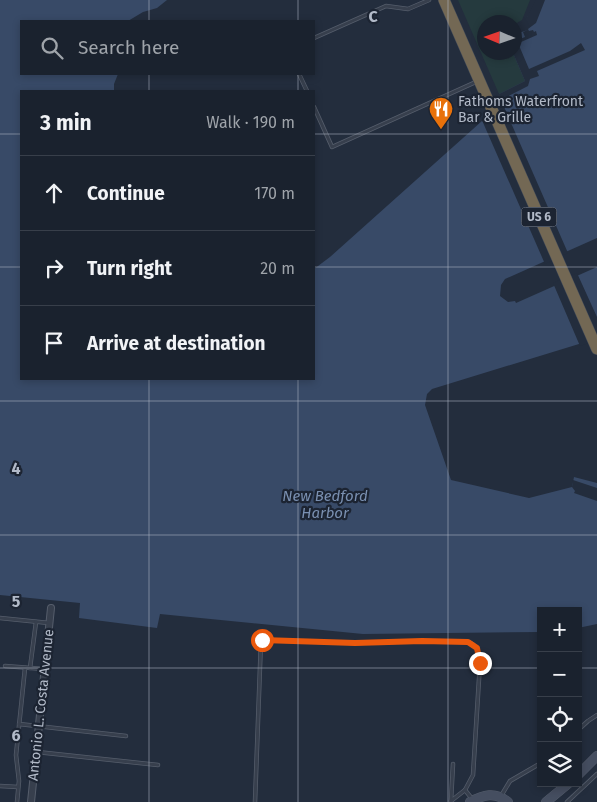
<!DOCTYPE html>
<html lang="en">
<head>
<meta charset="utf-8">
<style>
	:root { --surface:#1a222e; --page:#272f3a; --text:#f1f3f6; --muted:#9fa4aa; --line:#383f4a }
	body { margin:0; font-family:"Fira Sans",sans-serif; background:var(--page); color:var(--text) }
	.controls { position:absolute; right:15px; bottom:15px; display:grid; overflow:hidden; border-radius:0px; box-shadow:0 2px 8px #0003 }
	.controls button { width:45px; height:45px; display:grid; place-items:center; padding:0; border:0; border-bottom:1px solid var(--line); background:var(--surface); color:var(--text); font:25px sans-serif }
	.compass { position:absolute; left:477px; top:15px; width:45px; height:45px; border-radius:50%; background:var(--surface); box-shadow:0 2px 8px #0003; rotate:272deg }
	.stop { position:absolute; width:15px; height:15px; margin:-11px; border:4px solid #ea580c; border-radius:50%; background:#fff }
	.stop.end { background:#ea580c; border-color:#fff; box-shadow:0 1px 5px #0008 }
	.list { margin:0; padding:0; list-style:none }
	h2 { display:flex; justify-content:space-between; align-items:center; height:65px; margin:0; padding:0 20px; font-size:21px }
	h2 small { font-size:16px; font-weight:400; color:var(--muted) }
	.list li { display:grid; grid-template-columns:32px 1fr auto; gap:15px; align-items:center; box-sizing:border-box; height:75px; padding:0 20px; border-top:1px solid var(--line) }
	.list b { display:block; font-size:19px; white-space:nowrap }
	.list em { font-size:16px; font-style:normal; color:var(--muted) }
	.icon { flex:none; width:28px; height:28px; fill:none; stroke:currentColor; stroke-width:2; stroke-linecap:round; stroke-linejoin:round }
	.map { position:relative; flex:none; width:597px; height:802px; overflow:hidden }
	.search { position:absolute; background:var(--surface); box-shadow:0 2px 8px #0003; left:20px; top:20px; width:295px; height:55px; display:flex; align-items:center; gap:12px; box-sizing:border-box; padding:0 18px; border-radius:0px; color:var(--muted); font-size:19px }
	.panel { position:absolute; background:var(--surface); box-shadow:0 2px 8px #0003; left:20px; top:90px; width:295px; height:290px; border-radius:0px }
	.map>svg:first-child { display:block }
	.green { fill:#253a3e }
	.water { fill:#384a67 }
	.pier { fill:#232d3d }
	.lines { fill:none; stroke-linecap:round; stroke-linejoin:round }
	.lane-casing { stroke:#555d6b; stroke-width:4.5 }
	.street-casing { stroke:#555d6b; stroke-width:8 }
	.secondary-casing { stroke:#555d6b; stroke-width:10 }
	.highway-casing { stroke:#424a58; stroke-width:12 }
	.lane { stroke:#373f4d; stroke-width:3 }
	.street { stroke:#373f4d; stroke-width:6 }
	.secondary { stroke:#454e60; stroke-width:9 }
	.highway { stroke:#736854; stroke-width:11 }
	.route { stroke:#ea580c; stroke-width:6 }
	.grid { fill:none; stroke:#b2bac8; stroke-width:1; stroke-opacity:0.55 }
	.labels { text-anchor:middle; dominant-baseline:central; stroke-width:4.5; stroke-linejoin:round; paint-order:stroke }
	.shield { fill:#1c2432; stroke:#858d9b; stroke-width:1 }
	.shield-label { font-size:12px; font-weight:bold; fill:#b2bac8 }
	.poi-label { font-size:14px; fill:#b2bac8; stroke:#1c2432; text-anchor:start }
	.street-label { font-size:14px; fill:#b2bac8; stroke:#1c2432 }
	.water-label { font-size:15px; font-style:italic; fill:#7a90b1; stroke:#1c2432 }
	.grid-label { font-size:16px; text-anchor:middle; font-weight:bold; fill:#b2bac8; stroke:#1c2432; stroke-width:4.5; stroke-linejoin:round; paint-order:stroke }
</style>
</head>
<body>
<div class="map">
<svg width="597" height="802" viewBox="0 0 597 802">
	<rect width="100%" height="100%" fill="#232d3d"/>
	<polygon class="green" points="458,0 530,0 522,20 515,24 514,22 484,22 484,52 513,53 526,82 499,94"/>
	<polygon class="water" points="0,0 167,0 157,8 143,12 128,21 21,21 21,74 118,74 114,84 114,91 21,91 21,379 314,379 314,269 330,257 482,121 505,111 499,94 525,81 513,53 514,52 515,27 523,24 538,0 597,0 597,238 505,279 501,285 500,296 508,302 515,301 516,303 597,267 597,340 592,340 432,389 427,394 425,405 451,480 529,498 572,487 574,477 597,483 597,624 578,628 578,611 541,611 541,632 363,634 160,614 157,628 79,618 80,603 0,595"/>
	<g class="pier">
		<polygon points="536,0 545,0 536,23 528,29 529,31 533,30 534,32 536,31 537,35 521,42 520,39 525,37 523,32 528,30 515,34 514,24 522,22 527,17"/>
		<polygon points="515,36 529,69 570,51 581,43 585,50 537,71 539,76 530,79 528,86 501,100 568,253 545,264 481,118 502,110 496,95 497,92 499,94 525,81 513,53 514,52"/>
		<polygon points="577,273 597,317 597,343 592,342 580,346 553,283"/>
		<polygon points="573,480 597,488 597,501 574,493 575,491 572,487"/>
	</g>
	<g class="lines">
		<defs>
			<g id="lane">
				<polyline points="314,38 386,6 408,9 429,0"/>
				<polyline points="299,74 307,91"/>
				<polyline points="314,107 332,147 478,81"/>
				<polyline points="0,618 49,623"/>
				<polyline points="5,666 44,669"/>
				<polyline points="30,668 36,622"/>
				<polyline points="19,724 126,736"/>
				<polyline points="578,730 588,721 597,715"/>
				<polyline points="37,752 158,765"/>
				<polyline points="0,786 18,787"/>
				<polyline points="465,790 473,800"/>
				<polyline points="501,796 510,781 541,763"/>
				<polyline points="451,801 453,764"/>
				<polyline points="17,802 19,781 16,755 25,668"/>
				<path d="M255,802L261,640L355,643L422,641L468,642C478,645 479,654 480,663L473,775L465,790L451,801"/>
				<polyline points="567,802 597,774"/>
			</g>
			<polyline id="street" points="31,802 51,608"/>
			<g id="secondary">
				<polyline points="578,775 597,756"/>
				<path d="M470,802C483,795 495,791 508,802"/>
				<polyline points="546,802 569,783"/>
			</g>
			<polyline id="highway" points="444,0 597,349"/>
		</defs>
		<use href="#lane" class="lane-casing"/>
		<use href="#street" class="street-casing"/>
		<use href="#secondary" class="secondary-casing"/>
		<use href="#highway" class="highway-casing"/>
		<use href="#lane" class="lane"/>
		<use href="#street" class="street"/>
		<use href="#secondary" class="secondary"/>
		<use href="#highway" class="highway"/>
	</g>
	<g class="lines">
		<polyline class="route" points="262,640 355,643 422,641 468,642 477,648 480,663"/>
	</g>
	<path class="grid" d="M149,0V21M298,0V21M448,0V802M149,74V91M298,74V91M0,134H21M314,134H597M0,267H21M314,267H597M149,379V802M298,379V802M0,401H597M0,535H597M0,668H541M578,668H597"/>
	<defs>
		<symbol id="restaurant-pin" viewBox="-11 -11 22 30"><path d="M0 17L-7.5 6A9.5 9.5 0 1 1 7.5 6Z" fill="#e8710a" stroke="#1c2432"/><path d="M-5-6h1v4h1v-4h1v4h1v-4h1v5L-1.5 .5V6h-2V.5L-5-1ZM5-6V6H3V1.5H1.5Q1.5-4 5-6Z" fill="#fff"/></symbol>
	</defs>
	<g fill-rule="evenodd">
		<use href="#restaurant-pin" x="427" y="95" width="28" height="38"/>
	</g>
	<g class="labels">
		<rect class="shield" x="521.5" y="207.5" width="35" height="19" rx="4"/>
		<g class="shield-label">
			<text x="539" y="217">US 6</text>
		</g>
		<g class="poi-label">
			<text x="458" y="101">Fathoms Waterfront<tspan x="458" dy="16">Bar &amp; Grille</tspan></text>
		</g>
		<g class="street-label">
			<text transform="translate(41 705) rotate(-84)">Antonio L. Costa Avenue</text>
		</g>
		<g class="water-label">
			<text x="325" y="496">New Bedford<tspan x="325" dy="17">Harbor</tspan></text>
		</g>
	</g>
	<g class="grid-label">
		<text x="373" y="22">C</text>
		<text x="16" y="474">4</text>
		<text x="16" y="607">5</text>
		<text x="16" y="741">6</text>
	</g>
</svg>
<div class="controls">
<button>+</button>
<button>−</button>
<button><svg class="icon" aria-label="locate" viewBox="0 0 24 24"><circle cx="12" cy="12" r="6"/><path d="M12 2v4M12 18v4M2 12h4M18 12h4"/></svg></button>
<button><svg class="icon" aria-label="layers" viewBox="0 0 24 24"><path d="M12 4l9 5-9 5-9-5zM3 14l9 5 9-5"/></svg></button>
</div>
<svg class="compass" viewBox="-18 -18 36 36"><path d="M0-13l5 13h-10z" fill="#e53935"/><path d="M0 13l5-13h-10z" fill="#9fa4aa"/></svg>
<div class="stop" style="left:262px;top:640px"></div>
<div class="stop end" style="left:480px;top:663px"></div>
<div class="search"><svg class="icon" aria-label="search" viewBox="0 0 24 24"><circle cx="10" cy="10" r="6"/><path d="M15 15l6 6"/></svg>Search here</div>
<section class="panel">
<h2>3 min<small>Walk · 190 m</small></h2>
<ul class="list">
<li><svg class="icon" aria-label="ahead" viewBox="0 0 24 24"><path d="M12 20V5M6 11l6-6 6 6"/></svg><div><b>Continue</b></div><em>170 m</em></li>
<li><svg class="icon" aria-label="right" viewBox="0 0 24 24"><path d="M7 20v-9h11M14 6l5 5-5 5"/></svg><div><b>Turn right</b></div><em>20 m</em></li>
<li><svg class="icon" aria-label="arrive" viewBox="0 0 24 24"><path d="M6 21V4h12l-3 4 3 4H6"/></svg><div><b>Arrive at destination</b></div></li>
</ul>
</section>
</div>
</body>
</html>
